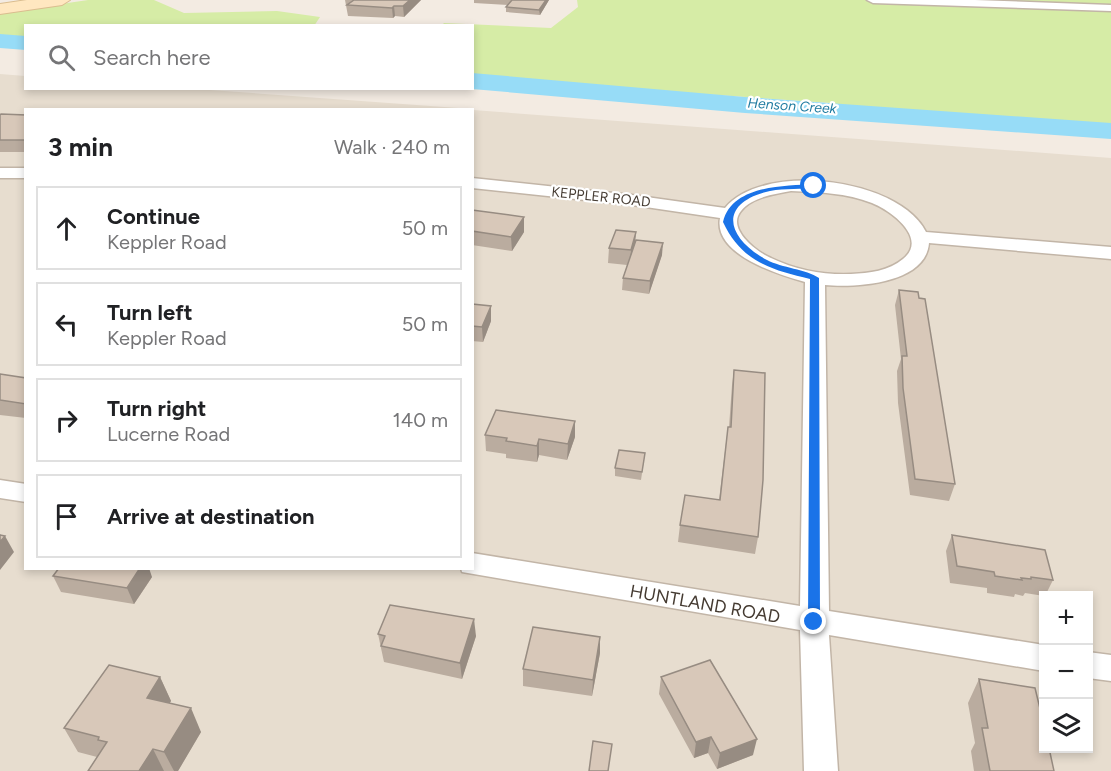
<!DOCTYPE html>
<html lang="en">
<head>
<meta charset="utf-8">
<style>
	:root { --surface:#fff; --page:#f2f2f2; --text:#202124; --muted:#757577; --line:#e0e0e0 }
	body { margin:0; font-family:Figtree,sans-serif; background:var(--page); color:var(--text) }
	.controls { position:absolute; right:18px; bottom:18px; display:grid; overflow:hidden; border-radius:0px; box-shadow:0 3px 9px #0003 }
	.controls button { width:54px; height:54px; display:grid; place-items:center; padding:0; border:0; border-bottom:2px solid var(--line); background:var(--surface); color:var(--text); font:30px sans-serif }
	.stop { position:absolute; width:18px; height:18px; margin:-14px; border:4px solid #1a73e8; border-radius:50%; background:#fff }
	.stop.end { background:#1a73e8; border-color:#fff; box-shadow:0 2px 6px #0008 }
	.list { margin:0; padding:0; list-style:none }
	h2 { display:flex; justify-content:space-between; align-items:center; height:78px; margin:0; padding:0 24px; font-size:26px }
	h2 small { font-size:20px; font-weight:400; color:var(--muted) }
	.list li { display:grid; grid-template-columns:39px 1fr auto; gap:18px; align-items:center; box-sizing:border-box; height:84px; margin:0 12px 12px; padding:0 12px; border:2px solid var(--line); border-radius:0px }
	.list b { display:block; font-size:22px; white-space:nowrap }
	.list p { margin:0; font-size:20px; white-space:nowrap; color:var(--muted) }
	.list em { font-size:20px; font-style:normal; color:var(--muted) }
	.icon { flex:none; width:33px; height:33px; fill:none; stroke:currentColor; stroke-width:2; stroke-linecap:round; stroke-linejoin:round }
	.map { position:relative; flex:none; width:1111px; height:771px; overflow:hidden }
	.search { position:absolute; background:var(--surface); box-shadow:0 3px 9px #0003; left:24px; top:24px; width:450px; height:66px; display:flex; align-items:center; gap:15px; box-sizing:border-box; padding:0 21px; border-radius:0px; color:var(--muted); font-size:22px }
	.panel { position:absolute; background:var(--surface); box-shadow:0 3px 9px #0003; left:24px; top:108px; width:450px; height:462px; border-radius:0px }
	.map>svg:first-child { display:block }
	.residential { fill:#e7ddcf; fill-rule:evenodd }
	.green { fill:#d6eca6 }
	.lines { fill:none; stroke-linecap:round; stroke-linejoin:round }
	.river { fill:#97dcf7; fill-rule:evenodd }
	.street-casing { stroke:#c2b5a7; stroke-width:3 }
	.secondary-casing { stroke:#dabd8f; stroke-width:2 }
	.street { fill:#fff; fill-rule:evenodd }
	.secondary { fill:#ffe7c0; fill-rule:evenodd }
	.wall { fill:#baac9f }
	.shaded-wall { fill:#978c82 }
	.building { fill:#d8c8b9; stroke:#978c82; stroke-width:1.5 }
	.route { fill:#1a73e8 }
	.labels { text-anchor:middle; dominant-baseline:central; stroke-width:4.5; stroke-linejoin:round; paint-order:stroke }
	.far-water-label { font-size:14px; font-style:italic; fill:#1f7ba0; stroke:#fff }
	.far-street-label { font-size:14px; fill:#453b32; stroke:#fff }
	.near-street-label { font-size:18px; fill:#453b32; stroke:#fff }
</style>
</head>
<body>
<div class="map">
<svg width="1111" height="771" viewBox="0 0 1111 771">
	<rect width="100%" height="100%" fill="#f3ebe2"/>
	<path class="residential" d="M0,74L25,76L26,88L196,89L472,109L26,110V568H472L473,110L1111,158V771H0ZM1044,596H1088V748H1044Z"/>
	<g class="green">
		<polygon points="88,0 154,0 184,13 277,11 320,17 314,26 26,26 25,49 0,47 0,13"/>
		<polygon points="577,0 1111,0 1111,137 832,114 831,103 473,78 472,26 441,26 444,23 551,28 578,7"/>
	</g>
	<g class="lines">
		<g class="river">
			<polygon points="0,34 26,36 26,50 0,48"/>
			<polygon points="472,73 745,97 1111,123 1111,139 745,113 472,89"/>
		</g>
		<defs>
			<g id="street">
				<polygon points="867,0 975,0 1111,5 1111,11 873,3"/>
				<rect x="0" y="168" width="26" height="10"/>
				<path d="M472,178L632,195L725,208C764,161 899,178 926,232L1111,247V259L929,243C926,284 855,288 825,285L829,611L1044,645V671L829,635L838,771H804L800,630L462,572L461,568H472V553L800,606L805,282C780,275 713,255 720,218L632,205L472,188ZM791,191C818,192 847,193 872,203C890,210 929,238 903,259C889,271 869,273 851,274C824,275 796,270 771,258C757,252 726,229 741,211C752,197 775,194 791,191Z"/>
				<polygon points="0,480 26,484 26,502 0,498"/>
				<polygon points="1088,652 1111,655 1111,681 1088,678"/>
			</g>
			<polygon id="secondary" points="27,0 70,0 62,5 0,14 0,4"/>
		</defs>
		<use href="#street" class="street-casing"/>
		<use href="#secondary" class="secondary-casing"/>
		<use href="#street" class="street"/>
		<use href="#secondary" class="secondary"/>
	</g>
	<g class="wall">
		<polygon points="345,0 421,0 404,17 395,16 393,18 348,16"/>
		<polygon points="474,0 549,0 540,15 506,12 506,7 508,5 474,3"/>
		<rect x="0" y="115" width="26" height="37"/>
		<polygon points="472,210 524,217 524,232 512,251 472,245"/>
		<polygon points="635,244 662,255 649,294 622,290 623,278 627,265 608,263 609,248"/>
		<polygon points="899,290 955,484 949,501 910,495 898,403 897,371 901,359 895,305"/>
		<polygon points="472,304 491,321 483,342 472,341"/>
		<polygon points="734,370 758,537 755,554 678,542 680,525 719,500 726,443 728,427 729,427 732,385"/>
		<polygon points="0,374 26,378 26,418 0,415"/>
		<polygon points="575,421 575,437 567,460 539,455 537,462 506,458 506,454 486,451 485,435"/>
		<polygon points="645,453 641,480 615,476 615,468"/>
		<polygon points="952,535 1053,580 1045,596 1044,596 1025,593 1023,596 1015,594 1014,597 987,593 987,588 950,583 946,551"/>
		<polygon points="53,576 152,577 134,604 61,592"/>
		<polygon points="378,634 476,636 462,679 384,662"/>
		<polygon points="600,653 592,696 523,686 523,669"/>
		<polygon points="160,677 171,701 169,703 201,732 178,771 88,771 97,757 78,752 64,728"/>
		<polygon points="661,677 753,755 717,769 708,753 694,758 659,694"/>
		<polygon points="979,679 1054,771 974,771 971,751 975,743 968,703"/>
	</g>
	<g class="shaded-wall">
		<polygon points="410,0 421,0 404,17 403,6"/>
		<polygon points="546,0 549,0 540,15 539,10"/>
		<polygon points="394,6 395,16 393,18 392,8"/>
		<polygon points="524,217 524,232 512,251 511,237"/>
		<polygon points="636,232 635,246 630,265 631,250"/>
		<polygon points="663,243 662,255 649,294 650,281"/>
		<polygon points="491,306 491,321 483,342 482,327"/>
		<polygon points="575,421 575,437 567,460 568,444"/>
		<polygon points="539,439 539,455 537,462 537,446"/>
		<polygon points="0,534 3,539 5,536 14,552 0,570"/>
		<polygon points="136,568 149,568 152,577 134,604 127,588"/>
		<polygon points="474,619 476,636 462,679 460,663"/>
		<polygon points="600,637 600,653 592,696 593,680"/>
		<polygon points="160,677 171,701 158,721 147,698"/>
		<polygon points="191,708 201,732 178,771 174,771 164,752"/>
		<polygon points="711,737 708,753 694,758 696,742"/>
		<polygon points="757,739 753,755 717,769 720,753"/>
		<polygon points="153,749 164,771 139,771"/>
	</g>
	<g class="building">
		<polygon points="354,0 410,0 403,6 394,6 392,8 347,5"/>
		<polygon points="512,0 546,0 539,10 506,7"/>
		<polygon points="1,114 26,115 26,140 0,140 0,115"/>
		<polygon points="472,210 524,217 511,237 472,231"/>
		<polygon points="616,230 636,232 631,250 609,248"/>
		<polygon points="636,240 663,243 650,281 623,278"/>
		<polygon points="899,290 918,292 919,298 925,299 955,484 915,479 903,388 902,356 907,356"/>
		<polygon points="472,304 491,306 482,327 472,326"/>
		<polygon points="734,370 765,373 763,480 758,537 680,525 685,495 720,500 728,427 731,427"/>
		<polygon points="0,374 26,378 26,404 0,400"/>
		<polygon points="496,410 575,421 568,444 539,439 537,446 506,441 507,438 485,435"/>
		<polygon points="619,450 645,453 642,472 615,468"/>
		<polygon points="0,535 5,536 0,542"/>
		<polygon points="952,535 1045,550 1053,580 1031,577 1031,579 1021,578 1022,580 995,576 994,572 957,566"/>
		<polygon points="59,568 140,568 127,588 53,576"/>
		<polygon points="390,605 474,619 460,663 381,646 385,636 378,634"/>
		<polygon points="533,627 600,637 593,680 523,669"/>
		<polygon points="710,660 757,739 720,753 711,737 696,742 661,677"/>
		<polygon points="109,665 160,677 147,698 191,708 164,752 153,749 139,771 88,771 107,742 98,740 99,737 64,728"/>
		<polygon points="979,679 1035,688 1044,725 1044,748 1049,748 1054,771 990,771 982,728 988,728"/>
		<polygon points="593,741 612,744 608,771 589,771"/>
	</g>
	<path class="route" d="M814,184L817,187C802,190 785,188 770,191C717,203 726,238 767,260C782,268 806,269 819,278L820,622L814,627L808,622L810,279C771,270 741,261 723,222C732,185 784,186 814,184Z"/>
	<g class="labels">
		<g class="far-water-label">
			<text transform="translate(792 106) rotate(4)">Henson Creek</text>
		</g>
		<g class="far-street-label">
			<text transform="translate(601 197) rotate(6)">KEPPLER ROAD</text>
		</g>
		<g class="near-street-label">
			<text transform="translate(705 604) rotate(10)">HUNTLAND ROAD</text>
		</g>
	</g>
</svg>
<div class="controls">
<button>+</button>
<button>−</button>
<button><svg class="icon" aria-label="layers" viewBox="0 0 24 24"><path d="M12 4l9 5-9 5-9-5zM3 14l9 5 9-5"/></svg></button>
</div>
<div class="stop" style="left:814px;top:186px"></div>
<div class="stop end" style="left:814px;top:622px"></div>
<div class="search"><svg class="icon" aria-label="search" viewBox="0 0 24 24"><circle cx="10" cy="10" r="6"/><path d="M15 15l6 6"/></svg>Search here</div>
<section class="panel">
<h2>3 min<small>Walk · 240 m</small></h2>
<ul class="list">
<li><svg class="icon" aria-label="ahead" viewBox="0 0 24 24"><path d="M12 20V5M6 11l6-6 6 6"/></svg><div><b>Continue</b><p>Keppler Road</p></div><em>50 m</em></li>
<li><svg class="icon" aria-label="left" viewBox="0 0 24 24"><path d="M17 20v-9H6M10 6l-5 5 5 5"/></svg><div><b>Turn left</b><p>Keppler Road</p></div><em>50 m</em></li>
<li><svg class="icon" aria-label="right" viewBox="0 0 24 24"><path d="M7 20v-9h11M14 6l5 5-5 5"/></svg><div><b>Turn right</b><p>Lucerne Road</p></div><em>140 m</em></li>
<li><svg class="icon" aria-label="arrive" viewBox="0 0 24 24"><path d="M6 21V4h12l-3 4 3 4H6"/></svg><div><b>Arrive at destination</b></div></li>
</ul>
</section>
</div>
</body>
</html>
